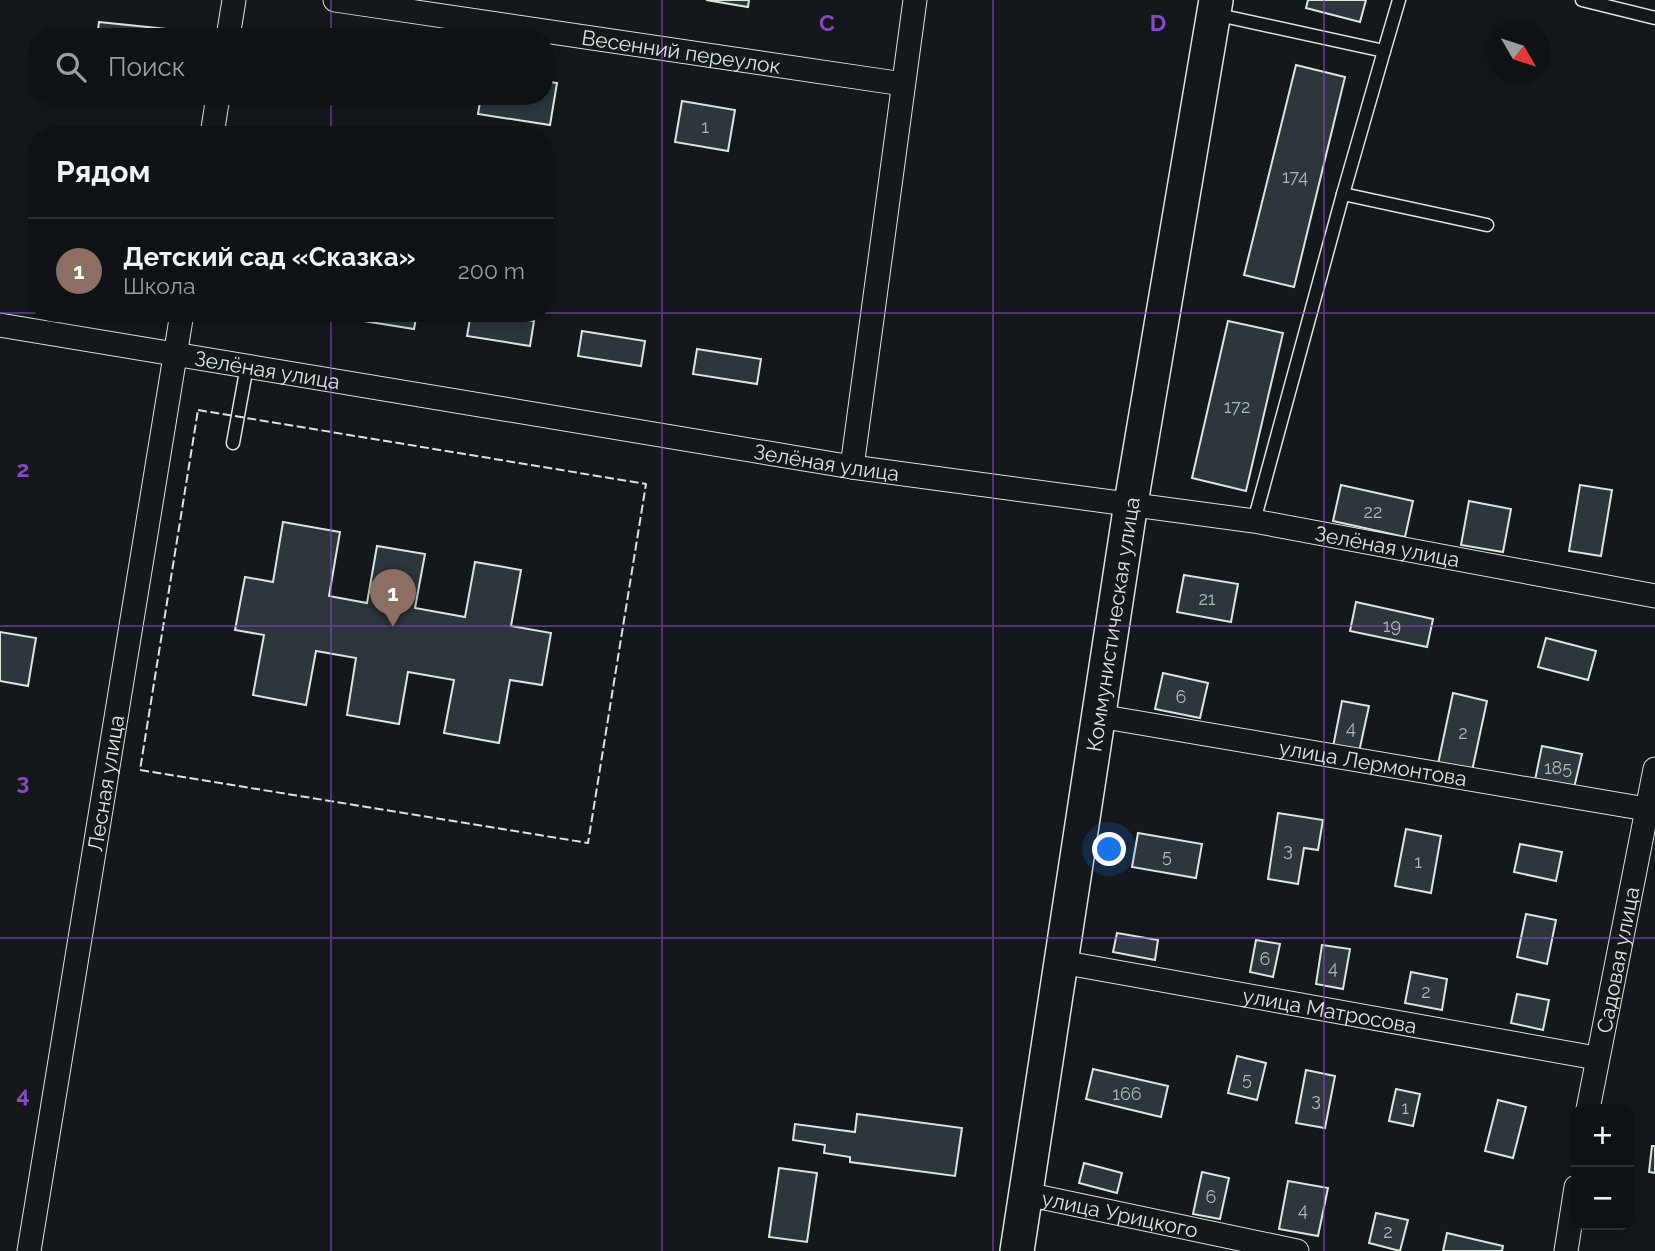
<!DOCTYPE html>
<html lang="ru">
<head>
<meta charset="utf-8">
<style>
	:root { --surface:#0f1215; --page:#181b1e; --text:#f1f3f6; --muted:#9b9ea0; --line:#2f3234; --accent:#db2777 }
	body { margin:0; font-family:Raleway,sans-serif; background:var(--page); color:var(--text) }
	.controls { position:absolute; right:21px; bottom:21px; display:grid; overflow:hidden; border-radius:14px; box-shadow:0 4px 10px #0003 }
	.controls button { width:63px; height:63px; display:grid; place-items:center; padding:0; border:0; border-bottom:2px solid var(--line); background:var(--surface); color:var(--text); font:35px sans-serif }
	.compass { position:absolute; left:1487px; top:21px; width:63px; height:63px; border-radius:50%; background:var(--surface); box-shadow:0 4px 10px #0003; rotate:129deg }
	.you { position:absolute; left:1110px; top:850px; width:24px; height:24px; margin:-18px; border:5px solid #fff; border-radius:50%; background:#1a73e8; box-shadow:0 0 0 10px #1a73e833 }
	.badge { display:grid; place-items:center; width:46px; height:46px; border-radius:50%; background:var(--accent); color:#fff; font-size:23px; font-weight:700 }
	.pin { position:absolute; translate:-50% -58px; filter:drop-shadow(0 2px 4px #0008) }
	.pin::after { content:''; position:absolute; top:37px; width:24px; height:21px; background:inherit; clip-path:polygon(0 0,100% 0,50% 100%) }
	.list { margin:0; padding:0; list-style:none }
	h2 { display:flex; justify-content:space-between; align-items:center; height:91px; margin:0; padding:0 28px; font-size:30px }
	h2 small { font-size:23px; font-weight:400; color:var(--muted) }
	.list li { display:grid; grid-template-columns:46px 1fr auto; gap:21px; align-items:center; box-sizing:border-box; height:105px; padding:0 28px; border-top:2px solid var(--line) }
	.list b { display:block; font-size:26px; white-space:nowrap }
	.list p { margin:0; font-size:23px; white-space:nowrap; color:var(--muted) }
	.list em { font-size:23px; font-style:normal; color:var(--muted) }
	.icon { flex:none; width:38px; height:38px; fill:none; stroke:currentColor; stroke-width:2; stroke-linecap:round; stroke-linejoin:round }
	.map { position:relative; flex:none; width:1655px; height:1251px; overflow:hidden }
	.search { position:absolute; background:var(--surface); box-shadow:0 4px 10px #0003; left:28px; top:28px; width:525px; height:77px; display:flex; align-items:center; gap:18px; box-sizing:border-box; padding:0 24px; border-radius:28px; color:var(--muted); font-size:26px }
	.panel { position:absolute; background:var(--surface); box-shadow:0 4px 10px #0003; left:28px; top:126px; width:525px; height:196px; border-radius:28px }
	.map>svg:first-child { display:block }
	.building { fill:#2c363c; stroke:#d8e6dc; stroke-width:2 }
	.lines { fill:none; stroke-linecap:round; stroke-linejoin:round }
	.lane-casing { stroke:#d8e6dc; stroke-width:15 }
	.street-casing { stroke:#d8e6dc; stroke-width:25 }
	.secondary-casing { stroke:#d8e6dc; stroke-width:36 }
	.lane { stroke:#14181c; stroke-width:12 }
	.street { stroke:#14181c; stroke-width:23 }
	.secondary { stroke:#14181c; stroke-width:33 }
	.fence { stroke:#d8e6dc; stroke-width:2; stroke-dasharray:9 3.5; stroke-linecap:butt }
	.grid { fill:none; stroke:#8948c3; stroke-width:2; stroke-opacity:0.55 }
	.labels { text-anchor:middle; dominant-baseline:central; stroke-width:5; stroke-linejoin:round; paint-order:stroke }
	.number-label { font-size:18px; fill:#adbab4 }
	.street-label { font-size:21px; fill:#d8e6dc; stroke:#14181c }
	.grid-label { font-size:23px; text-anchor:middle; font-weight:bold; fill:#8948c3; stroke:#14181c; stroke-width:5; stroke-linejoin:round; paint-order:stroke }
</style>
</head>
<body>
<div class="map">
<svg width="1655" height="1251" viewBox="0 0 1655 1251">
	<rect width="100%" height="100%" fill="#14181c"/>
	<g class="building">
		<polygon points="706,0 749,0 748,7"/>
		<polygon points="1308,0 1366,0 1360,22 1306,8"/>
		<polygon points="99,22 166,29 165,37 97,37"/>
		<polygon points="1296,65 1345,77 1294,287 1244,275"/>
		<polygon points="544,81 557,83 550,125 478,114 481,96 544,96"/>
		<polygon points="682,101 735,110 728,151 675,142"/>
		<polygon points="352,313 417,313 414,329 351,319"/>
		<polygon points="471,313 534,321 530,346 467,336"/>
		<polygon points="1228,321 1283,333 1246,491 1192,478"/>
		<polygon points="582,331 645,341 641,366 578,356"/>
		<polygon points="697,349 761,359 757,384 693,374"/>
		<polygon points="1341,485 1413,501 1405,537 1333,521"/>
		<polygon points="1580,485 1612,490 1601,556 1569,551"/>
		<polygon points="1469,501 1511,509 1503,552 1461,545"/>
		<polygon points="283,522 340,532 329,596 367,603 377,546 425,554 415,608 465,617 475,562 521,570 511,626 551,633 542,685 510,680 499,743 444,733 454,680 408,672 399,724 347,715 356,658 316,651 306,705 253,695 264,635 235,630 245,577 273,582"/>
		<polygon points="1184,575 1238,584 1231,622 1177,612"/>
		<polygon points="1356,602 1433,619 1427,647 1350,631"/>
		<polygon points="0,632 36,638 28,686 0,681"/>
		<polygon points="1546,638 1596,651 1588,680 1538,667"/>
		<polygon points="1163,673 1208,683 1200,718 1155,709"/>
		<polygon points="1453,693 1487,701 1472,771 1438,764"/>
		<polygon points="1342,701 1369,706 1359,752 1333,747"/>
		<polygon points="1542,746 1582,754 1574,788 1535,780"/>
		<polygon points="1278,813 1323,820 1318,850 1304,848 1298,884 1268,879"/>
		<polygon points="1406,829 1441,836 1431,893 1395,886"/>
		<polygon points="1138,833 1202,844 1196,878 1132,867"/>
		<polygon points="1520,844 1562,852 1556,881 1514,872"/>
		<polygon points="1526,914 1556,920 1547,964 1517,957"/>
		<polygon points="1117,933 1158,940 1155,960 1113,952"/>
		<polygon points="1256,940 1280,944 1273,977 1250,972"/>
		<polygon points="1322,945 1350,949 1343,989 1316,984"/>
		<polygon points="1411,972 1447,979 1442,1010 1405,1003"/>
		<polygon points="1517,994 1549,1000 1543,1030 1511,1023"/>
		<polygon points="1237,1056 1266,1063 1257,1100 1228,1093"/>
		<polygon points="1093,1069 1168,1086 1161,1117 1086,1099"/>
		<polygon points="1306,1070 1335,1076 1325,1128 1296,1123"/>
		<polygon points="1396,1089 1420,1094 1413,1126 1389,1121"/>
		<polygon points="1498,1100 1526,1107 1513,1158 1485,1151"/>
		<polygon points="857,1114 962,1128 955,1176 850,1162 850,1157 824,1153 825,1145 793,1140 795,1124 855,1132"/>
		<polygon points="1652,1146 1655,1146 1655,1173 1649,1172"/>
		<polygon points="1084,1163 1122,1173 1117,1193 1079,1183"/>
		<polygon points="779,1168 817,1173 807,1242 769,1237"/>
		<polygon points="1202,1172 1229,1178 1220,1219 1193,1214"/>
		<polygon points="1288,1181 1328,1188 1318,1236 1279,1229"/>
		<polygon points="1376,1213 1408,1220 1400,1251 1369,1243"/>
		<polygon points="1447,1233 1503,1246 1502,1251 1443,1251"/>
	</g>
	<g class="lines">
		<defs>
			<g id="lane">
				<polyline points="1582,0 1655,18"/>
				<polyline points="1214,14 1384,51 1343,194 1487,225"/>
				<polyline points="1384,51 1399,0"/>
				<polyline points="233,443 247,366"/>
				<polyline points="1254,521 1343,194"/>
			</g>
			<g id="street">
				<path id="s1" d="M335,0L903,84"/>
				<polyline points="228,37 234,0"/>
				<polyline points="212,135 218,96"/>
				<path id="s2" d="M0,325L852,467L1254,521L1655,596"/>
				<polyline points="852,467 915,0"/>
				<path id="s3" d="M1099,716L1646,809"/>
				<path id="s4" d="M1061,962L1596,1058"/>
				<path id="s5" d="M1588,1109L1655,769"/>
				<path id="s6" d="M1026,1194L1297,1251"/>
				<path id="s7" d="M29,1251L182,313"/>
				<polyline points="1566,1251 1576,1187"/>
			</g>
			<g id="secondary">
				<path id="s8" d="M1017,1251L1131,503L1216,0"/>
			</g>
		</defs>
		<use href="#lane" class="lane-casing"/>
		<use href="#street" class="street-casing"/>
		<use href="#secondary" class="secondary-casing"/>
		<use href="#lane" class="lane"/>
		<use href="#street" class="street"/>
		<use href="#secondary" class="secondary"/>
		<polygon class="fence" points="198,410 646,484 588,843 140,770"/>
	</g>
	<path class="grid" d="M331,0V37M662,0V1251M993,0V1251M1324,0V1251M331,96V135M0,313H37M331,313V1251M544,313H1655M0,626H1655M0,938H1655"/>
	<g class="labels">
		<g class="number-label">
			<text x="705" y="126">1</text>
			<text x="1295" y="176">174</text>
			<text x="1237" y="406">172</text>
			<text x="1373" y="511">22</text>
			<text x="1207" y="598">21</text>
			<text x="1392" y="625">19</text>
			<text x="1181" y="696">6</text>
			<text x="1351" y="727">4</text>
			<text x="1463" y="732">2</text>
			<text x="1558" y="767">185</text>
			<text x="1288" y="849">3</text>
			<text x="1167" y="855">5</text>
			<text x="1418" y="861">1</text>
			<text x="1265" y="958">6</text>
			<text x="1333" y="967">4</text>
			<text x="1426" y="991">2</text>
			<text x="1247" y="1078">5</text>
			<text x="1127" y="1093">166</text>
			<text x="1316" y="1099">3</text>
			<text x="1405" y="1107">1</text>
			<text x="1211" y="1196">6</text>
			<text x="1303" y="1209">4</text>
			<text x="1388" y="1231">2</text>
		</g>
		<g class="street-label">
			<text stroke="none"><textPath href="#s1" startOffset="350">Весенний переулок</textPath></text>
			<text stroke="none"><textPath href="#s2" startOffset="271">Зелёная улица</textPath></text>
			<text stroke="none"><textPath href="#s2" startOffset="838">Зелёная улица</textPath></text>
			<text stroke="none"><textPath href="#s2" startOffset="1405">Зелёная улица</textPath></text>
			<text stroke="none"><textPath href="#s8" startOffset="634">Коммунистическая улица</textPath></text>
			<text stroke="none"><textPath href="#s3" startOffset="278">улица Лермонтова</textPath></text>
			<text stroke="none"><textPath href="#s7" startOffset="474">Лесная улица</textPath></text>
			<text stroke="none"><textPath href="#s5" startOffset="152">Садовая улица</textPath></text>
			<text stroke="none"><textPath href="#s4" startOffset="273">улица Матросова</textPath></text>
			<text stroke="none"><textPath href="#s6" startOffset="96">улица Урицкого</textPath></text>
		</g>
	</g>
	<g class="grid-label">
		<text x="827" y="31">C</text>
		<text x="1158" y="31">D</text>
		<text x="23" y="477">2</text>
		<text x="23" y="790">3</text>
		<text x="23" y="1103">4</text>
	</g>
</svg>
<div class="controls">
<button>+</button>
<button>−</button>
</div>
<svg class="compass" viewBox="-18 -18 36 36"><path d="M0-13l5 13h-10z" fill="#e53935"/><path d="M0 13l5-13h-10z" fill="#9b9ea0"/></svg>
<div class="you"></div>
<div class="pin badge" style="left:393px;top:627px;background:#8d6e63">1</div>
<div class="search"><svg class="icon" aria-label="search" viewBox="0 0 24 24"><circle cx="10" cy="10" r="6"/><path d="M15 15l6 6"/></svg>Поиск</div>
<section class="panel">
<h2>Рядом<small></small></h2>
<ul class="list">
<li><span class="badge" style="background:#8d6e63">1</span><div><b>Детский сад «Сказка»</b><p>Школа</p></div><em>200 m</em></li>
</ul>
</section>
</div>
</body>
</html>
